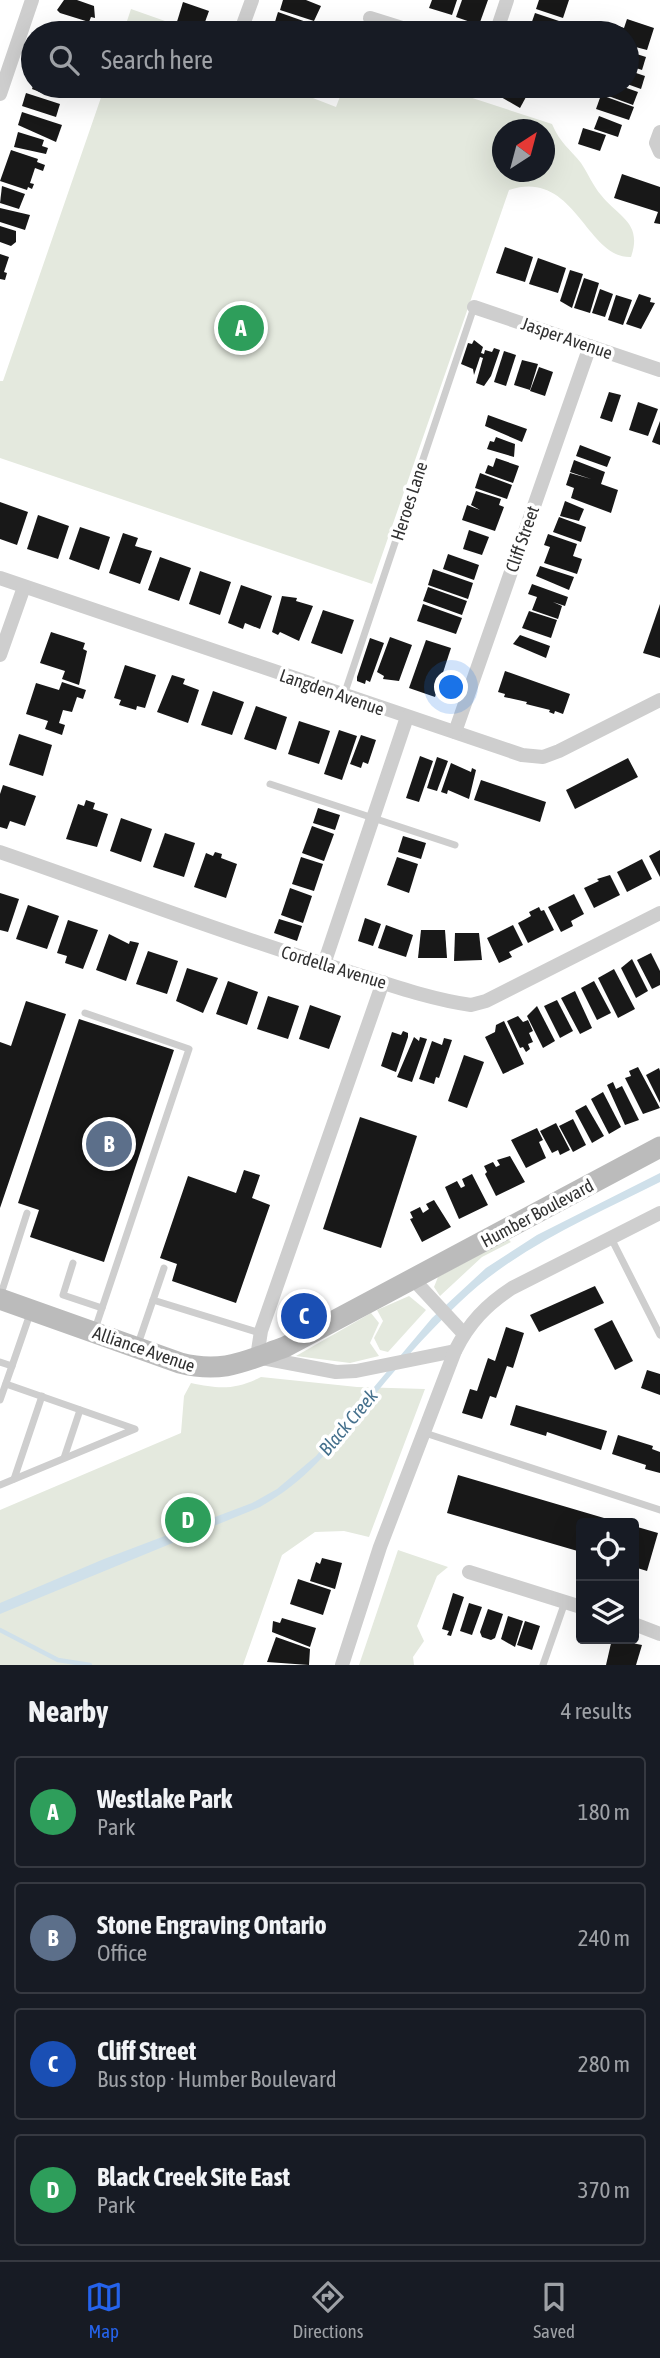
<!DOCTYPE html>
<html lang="en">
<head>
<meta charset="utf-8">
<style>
	:root { --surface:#171b24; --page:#242831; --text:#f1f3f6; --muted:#9ea1a6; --line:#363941; --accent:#2563eb }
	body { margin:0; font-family:"Asap Condensed",sans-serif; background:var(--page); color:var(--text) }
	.controls { position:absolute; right:21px; bottom:21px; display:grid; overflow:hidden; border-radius:7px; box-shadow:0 7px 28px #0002 }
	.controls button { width:63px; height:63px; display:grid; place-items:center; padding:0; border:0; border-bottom:2px solid var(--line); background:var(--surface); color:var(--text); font:35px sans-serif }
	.compass { position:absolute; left:492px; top:119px; width:63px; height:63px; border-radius:50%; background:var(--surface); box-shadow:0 7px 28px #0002; rotate:36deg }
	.you { position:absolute; left:452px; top:688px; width:24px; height:24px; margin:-18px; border:5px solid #fff; border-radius:50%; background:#1a73e8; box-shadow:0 0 0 10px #1a73e833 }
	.badge { display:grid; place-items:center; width:46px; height:46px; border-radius:50%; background:var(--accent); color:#fff; font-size:23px; font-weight:700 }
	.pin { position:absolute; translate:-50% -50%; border:4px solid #fff; box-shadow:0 2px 7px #0006 }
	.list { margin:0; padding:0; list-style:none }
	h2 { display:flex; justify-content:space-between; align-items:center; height:91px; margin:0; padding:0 28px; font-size:30px }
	h2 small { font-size:23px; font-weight:400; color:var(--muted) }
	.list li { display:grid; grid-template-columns:46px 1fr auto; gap:21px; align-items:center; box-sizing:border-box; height:112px; margin:0 14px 14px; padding:0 14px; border:2px solid var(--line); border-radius:7px }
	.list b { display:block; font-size:26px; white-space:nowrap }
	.list p { margin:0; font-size:23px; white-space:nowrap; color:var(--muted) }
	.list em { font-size:23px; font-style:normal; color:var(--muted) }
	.icon { flex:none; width:38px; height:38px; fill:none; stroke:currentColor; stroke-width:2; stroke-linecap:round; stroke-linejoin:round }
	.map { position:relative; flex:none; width:660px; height:1665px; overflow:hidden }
	.search { position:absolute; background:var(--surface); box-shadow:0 7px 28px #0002; left:21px; right:21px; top:21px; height:77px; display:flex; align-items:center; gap:18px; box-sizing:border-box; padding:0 24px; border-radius:38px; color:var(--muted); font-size:26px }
	.sheet { height:595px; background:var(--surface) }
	nav { display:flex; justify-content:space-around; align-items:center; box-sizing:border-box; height:98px; border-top:2px solid var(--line); background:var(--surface); font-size:19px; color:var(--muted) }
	nav a { display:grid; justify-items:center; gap:4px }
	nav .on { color:var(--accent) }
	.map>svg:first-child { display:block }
	.green { fill:#e4e9de; fill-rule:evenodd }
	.water { fill:#cfe0ea }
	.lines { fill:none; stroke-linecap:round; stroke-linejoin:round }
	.stream { stroke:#cfe0ea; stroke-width:4.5 }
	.building { fill:#181818 }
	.lane { stroke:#cecece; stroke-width:7 }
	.street { stroke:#cecece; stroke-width:14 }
	.secondary { stroke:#bbb; stroke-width:21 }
	.labels { text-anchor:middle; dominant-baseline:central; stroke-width:7; stroke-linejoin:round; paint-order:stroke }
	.street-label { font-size:18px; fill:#313131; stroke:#fff }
	.water-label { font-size:19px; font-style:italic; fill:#46718d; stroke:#fff }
</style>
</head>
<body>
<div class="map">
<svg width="660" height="1665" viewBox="0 0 660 1665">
	<rect width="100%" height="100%" fill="#fff"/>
	<g class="green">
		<polygon points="131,9 199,33 123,33"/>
		<path d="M105,86H282L336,107L344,86H461L460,94L552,124C560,143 570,149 581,163C588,173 593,186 601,195C618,217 643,222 631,257C586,259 575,168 509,190L372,584L0,458V381H3ZM503,130H544V172H503Z"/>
		<polygon points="508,1239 511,1242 482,1257 440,1296 434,1287 438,1277"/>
		<polygon points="409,1296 426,1310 388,1352 380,1350 374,1338 383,1321 377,1310"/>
		<polygon points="371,1313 379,1323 370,1343 379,1356 350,1363 296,1356"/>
		<path d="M261,1377L357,1387L425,1389L369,1537L344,1531L315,1532L282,1555L243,1665H0V1510L181,1433L184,1396L191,1383C219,1389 235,1390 261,1377Z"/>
		<polygon points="398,1550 448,1567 437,1576 417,1626 424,1641 413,1657 414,1665 359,1665"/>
	</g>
	<path class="water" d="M660,1173V1182C591,1217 516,1248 460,1302C425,1335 393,1372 363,1409C328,1451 309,1479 260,1507L0,1614V1603L104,1559L252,1503L277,1489L316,1456L432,1318L486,1268L537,1235Z"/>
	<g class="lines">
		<polyline class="stream" points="0,1630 58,1660 90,1665"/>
	</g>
	<g class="building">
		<polygon points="64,0 77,0 94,6 95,18 91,17 89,22 60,13 57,10"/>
		<polygon points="283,0 306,0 321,6 314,21 280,10"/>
		<polygon points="432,0 457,0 452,15 429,8"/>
		<polygon points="462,0 488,0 479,25 456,17"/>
		<polygon points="539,0 569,0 563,18 536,9"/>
		<polygon points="183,2 209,11 201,33 176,25"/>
		<polygon points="278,12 309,23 314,26 311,33 298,33 274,25"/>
		<polygon points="535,13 562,22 559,33 528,33"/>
		<polygon points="627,19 654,28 647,50 628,45 627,33 610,33 613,24 624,28"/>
		<polygon points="627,51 646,57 642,70 627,65"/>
		<polygon points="627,70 645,76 641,89 627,84"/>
		<polygon points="33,86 61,86 65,87 62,96 54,94 53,97 32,89"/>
		<polygon points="498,86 532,86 520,108 494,93"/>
		<polygon points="607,86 621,86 638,92 633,105 600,93"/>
		<polygon points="26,93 60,104 56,117 22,106"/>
		<polygon points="601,95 634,107 629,120 596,109"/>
		<polygon points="22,112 62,125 56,142 18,125"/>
		<polygon points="599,116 622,125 618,137 594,129"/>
		<polygon points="583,128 606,135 600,151 578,144"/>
		<polygon points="18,132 44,140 42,146 48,148 46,154 14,147"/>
		<polygon points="11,150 38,159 37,162 45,165 43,171 35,168 30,183 34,184 32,189 28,187 27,190 0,181"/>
		<polygon points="622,174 660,187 660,224 654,223 658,212 614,198"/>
		<polygon points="2,186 25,194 19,209 0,203"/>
		<polygon points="0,208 30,215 25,230 0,222"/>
		<polygon points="0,226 16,231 16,242 11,246 0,242"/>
		<polygon points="505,247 533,257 525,282 496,273"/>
		<polygon points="0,254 9,257 4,272 7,273 5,280 0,279"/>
		<polygon points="538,258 566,268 558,293 529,284"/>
		<polygon points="570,270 583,274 572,308 560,301"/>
		<polygon points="584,278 599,283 590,313 574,308"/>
		<polygon points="600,289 613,294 605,317 592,313"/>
		<polygon points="639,294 651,298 650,302 655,303 641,329 626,324"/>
		<polygon points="616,295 632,300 623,325 608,320"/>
		<polygon points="474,340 483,347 481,353 484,354 485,350 492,352 494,348 500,350 491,376 484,386 476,383 483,358 480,357 474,375 473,369 461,364 468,343 472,344"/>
		<polygon points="504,351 516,355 506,386 494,382"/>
		<polygon points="522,360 538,364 530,390 514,385"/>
		<polygon points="539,367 553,372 545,396 530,391"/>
		<polygon points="609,392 621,395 612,422 600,418"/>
		<polygon points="638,402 658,409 648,436 629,430"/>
		<polygon points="488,415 527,429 522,442 485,426"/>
		<polygon points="660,421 660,445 652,442"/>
		<polygon points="496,437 515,444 514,457 487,449 490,441 494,442"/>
		<polygon points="580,445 611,457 607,467 576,456"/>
		<polygon points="496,458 519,466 513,483 485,473 488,465 493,467"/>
		<polygon points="574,460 605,472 601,484 618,490 611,513 571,498 574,488 566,485 570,473 591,479 570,472"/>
		<polygon points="480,473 512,485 507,499 475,488"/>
		<polygon points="476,491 501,499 499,505 504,507 495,531 462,520 467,505 480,510 471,505"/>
		<polygon points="565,501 584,509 579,521 560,516"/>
		<polygon points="0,502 28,512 17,545 0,539"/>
		<polygon points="38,515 69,526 58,559 27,549"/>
		<polygon points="559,517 586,527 581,542 553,532"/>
		<polygon points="80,527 110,537 99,570 69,559"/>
		<polygon points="469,530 489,537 482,555 463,549"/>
		<polygon points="123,533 138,538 135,546 152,551 140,584 109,573"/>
		<polygon points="548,534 577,544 573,556 582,559 577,574 544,563 550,547 544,545"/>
		<polygon points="448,554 479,565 474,580 443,569"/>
		<polygon points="160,557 191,568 179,601 148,590"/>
		<polygon points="540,566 574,577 569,590 536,576"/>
		<polygon points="433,569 473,583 468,599 428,585"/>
		<polygon points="200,571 231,582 220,615 189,604"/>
		<polygon points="532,584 568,597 565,606 553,602 562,606 558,619 532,610 537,597 528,594"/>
		<polygon points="241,585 272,596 260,629 245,623 243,629 228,623"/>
		<polygon points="428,587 467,601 462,615 423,601"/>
		<polygon points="282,596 297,598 296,601 313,606 299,641 280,632 278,635 272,632"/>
		<polygon points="423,604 462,618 456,634 417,621"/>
		<polygon points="660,604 660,658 643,653"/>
		<polygon points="323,610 354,620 342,654 311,643"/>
		<polygon points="529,611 557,620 551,638 522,628"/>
		<polygon points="51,632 85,643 83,649 87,651 79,685 62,679 65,671 40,663"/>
		<polygon points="520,635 550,646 546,658 513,644"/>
		<polygon points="390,637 412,645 399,681 383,679 384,676 377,672"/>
		<polygon points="370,638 384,643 370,682 366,680 365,684 357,681 357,677"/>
		<polygon points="426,640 451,648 435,697 409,688"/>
		<polygon points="125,665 156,675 145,708 137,706 136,710 119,705 121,700 114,698"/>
		<polygon points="505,671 570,694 563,714 555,711 554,714 549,712 550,710 526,704 527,702 504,697 505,694 498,692"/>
		<polygon points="172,675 185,679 183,684 199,690 188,723 157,712"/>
		<polygon points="62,682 86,690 83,699 77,697 72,712 63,710 59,723 65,725 62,735 45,729 48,721 26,714 36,683 59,690"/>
		<polygon points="213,691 244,702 232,735 201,725"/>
		<polygon points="256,706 287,717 276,750 244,739"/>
		<polygon points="299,721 330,731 319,764 288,754"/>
		<polygon points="339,730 357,736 342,780 324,774"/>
		<polygon points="19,734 52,745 43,776 9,765"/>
		<polygon points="361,735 376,740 368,764 363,762 361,768 350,764"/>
		<polygon points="420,756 433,761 419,802 406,798"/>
		<polygon points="437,757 448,761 437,791 427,788"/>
		<polygon points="628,758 638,777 575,809 566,790"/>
		<polygon points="451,763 471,772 472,768 476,770 469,799 448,790 447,794 441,792"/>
		<polygon points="481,780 546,802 540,822 474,800"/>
		<polygon points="3,785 36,796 25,826 10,821 7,829 0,827 0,794"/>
		<polygon points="86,800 95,803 93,809 108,814 97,847 66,839 78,804 84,806"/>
		<polygon points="318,808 340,815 335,830 313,823"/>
		<polygon points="121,818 152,829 141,862 110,851"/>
		<polygon points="312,826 334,834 324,861 302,853"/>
		<polygon points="165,833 195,843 184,877 153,867"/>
		<polygon points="403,836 426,843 421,859 398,852"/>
		<polygon points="660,850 660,877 649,856"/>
		<polygon points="215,852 222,854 221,858 237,864 226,898 194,887 206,853 213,856"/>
		<polygon points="301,857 323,864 314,891 292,884"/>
		<polygon points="397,857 418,864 409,893 387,885"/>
		<polygon points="642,859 652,879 627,892 617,872"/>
		<polygon points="610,875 620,895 594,908 584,888 599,881 597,879"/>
		<polygon points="290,888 312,896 303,923 281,915"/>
		<polygon points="0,893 19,899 8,932 0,930"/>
		<polygon points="574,894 584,914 571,921 573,926 561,932 548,907"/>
		<polygon points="28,905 59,916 47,949 16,939"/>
		<polygon points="539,907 541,911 544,910 554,930 528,943 518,923 531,916 529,912"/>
		<polygon points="365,918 381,924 373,946 358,941"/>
		<polygon points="279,919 302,926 297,941 274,933"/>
		<polygon points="68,920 98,930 83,969 65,963 67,956 57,953"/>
		<polygon points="386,925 413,935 406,957 378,948"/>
		<polygon points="513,925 523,945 509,952 512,957 499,963 487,938"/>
		<polygon points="421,930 445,930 447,958 418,958"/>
		<polygon points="455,933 479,933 482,960 454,961"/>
		<polygon points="109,934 129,944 130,941 139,943 126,981 96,970"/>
		<polygon points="148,951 178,961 167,994 136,984"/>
		<polygon points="651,953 660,971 660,985 652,989 637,960"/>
		<polygon points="632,959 648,991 636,998 621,968"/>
		<polygon points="187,968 218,978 203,1013 176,1001"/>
		<polygon points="614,969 635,1009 618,1018 598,978"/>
		<polygon points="228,981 258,992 247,1025 216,1014"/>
		<polygon points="594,981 611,1013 597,1020 581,988"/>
		<polygon points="575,991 592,1028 580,1034 561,998"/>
		<polygon points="268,996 299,1006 288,1039 257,1029"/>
		<polygon points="557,1000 573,1031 560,1038 544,1006"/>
		<polygon points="26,1001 66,1014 0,1208 0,1042 11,1046"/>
		<polygon points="310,1005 341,1016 329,1049 299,1039"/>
		<polygon points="537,1006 555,1041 543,1048 527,1016"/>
		<polygon points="518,1016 523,1022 528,1020 533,1031 529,1033 533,1042 528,1044 530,1049 526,1052 523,1047 520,1048 507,1021"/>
		<polygon points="79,1019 174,1050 104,1262 30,1237 39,1210 18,1203"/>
		<polygon points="504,1021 524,1064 503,1074 485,1037 495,1032 496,1025"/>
		<polygon points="403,1031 408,1033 408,1037 396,1072 381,1066 392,1032 401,1035"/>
		<polygon points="414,1037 419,1041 420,1037 427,1039 412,1082 397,1077"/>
		<polygon points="444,1038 452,1040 439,1078 436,1077 434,1084 419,1079 432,1041 442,1045"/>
		<polygon points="464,1055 484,1062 467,1108 448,1101"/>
		<polygon points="638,1067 660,1108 643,1114 625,1078 631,1076 629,1071"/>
		<polygon points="659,1068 660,1071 660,1103 646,1075"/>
		<polygon points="613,1082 616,1089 622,1086 639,1120 625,1125 607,1085"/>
		<polygon points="603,1092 621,1127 609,1134 591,1099"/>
		<polygon points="586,1105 604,1136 592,1143 575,1111"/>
		<polygon points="360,1117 417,1136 381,1248 323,1229"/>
		<polygon points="573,1119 586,1145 573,1152 559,1126"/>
		<polygon points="556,1123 570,1150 560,1155 558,1150 552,1153 540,1131"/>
		<polygon points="537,1128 543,1140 539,1142 546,1158 526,1168 511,1140"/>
		<polygon points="510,1156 525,1182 496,1196 485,1174 487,1172 484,1166 493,1162 496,1167 500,1165 497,1160"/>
		<polygon points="244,1170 260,1175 252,1198 270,1205 236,1303 172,1281 177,1264 160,1258 188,1176 236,1193"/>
		<polygon points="472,1174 488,1205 459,1219 445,1187 457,1181 461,1188 465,1186 462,1179"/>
		<polygon points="434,1200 451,1227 422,1242 410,1219 413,1218 410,1212 420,1207 423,1213 429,1209 426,1204"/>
		<polygon points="595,1286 604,1303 539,1332 530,1315"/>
		<polygon points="612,1320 633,1361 615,1370 594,1329"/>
		<polygon points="506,1327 524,1333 513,1368 507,1366 496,1398 490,1396 482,1419 462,1413 470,1389 477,1391 488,1358 495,1361"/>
		<polygon points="647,1370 660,1374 660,1395 641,1388"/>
		<polygon points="516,1405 607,1431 601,1450 547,1432 546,1436 510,1425"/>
		<polygon points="618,1435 653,1446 652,1449 660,1452 660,1473 645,1469 646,1465 612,1454"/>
		<polygon points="458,1475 621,1523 581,1523 581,1552 447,1513"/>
		<polygon points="634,1526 658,1533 647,1571 634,1567"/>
		<polygon points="322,1558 342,1563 335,1589 310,1581 316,1562 320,1564"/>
		<polygon points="298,1579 331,1590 323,1615 290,1604"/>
		<polygon points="453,1593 464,1597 451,1636 447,1635 449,1631 442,1629"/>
		<polygon points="469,1603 482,1607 472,1635 460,1631"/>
		<polygon points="488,1609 503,1614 495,1638 491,1640 482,1637 480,1632"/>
		<polygon points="508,1616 523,1621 515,1647 501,1639"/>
		<polygon points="282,1618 316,1628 310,1647 272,1632 273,1621 280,1623"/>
		<polygon points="525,1621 540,1626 532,1650 517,1645"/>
		<polygon points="276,1637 310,1649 309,1665 267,1662"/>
		<polygon points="612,1639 642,1645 636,1665 606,1665"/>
	</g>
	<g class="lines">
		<g class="lane">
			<polyline points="344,695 474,307"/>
			<polyline points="270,784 455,845"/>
			<polyline points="85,1013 189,1049 95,1329"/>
			<polyline points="611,1238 660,1335"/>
			<polyline points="73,1263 63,1295 102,1308"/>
			<polyline points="0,1297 27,1213"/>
			<polyline points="153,1300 260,1333"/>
			<polyline points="137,1347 164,1268"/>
			<polyline points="0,1362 12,1366 31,1311"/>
			<polyline points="0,1400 12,1366"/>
			<polyline points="425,1433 660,1510"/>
			<polyline points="64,1458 80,1410"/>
			<polyline points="14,1479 42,1396"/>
			<polyline points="0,1485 135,1429 6,1384"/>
			<polyline points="543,1665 565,1602"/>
		</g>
		<g class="street">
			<polyline points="370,18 418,33"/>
			<polyline points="240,33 252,0"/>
			<polyline points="496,33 507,0"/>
			<polyline points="0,94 32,0"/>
			<polyline points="660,132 656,143 660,152"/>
			<polyline points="474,307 660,370"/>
			<polyline points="0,578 522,755 543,757 559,751 660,700"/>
			<polyline points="0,655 24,587"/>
			<polyline points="455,732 590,346"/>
			<path d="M0,852C114,891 227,935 343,970C385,983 428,999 471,1005L486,1001L660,913"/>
			<polyline points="324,964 407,717"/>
			<polyline points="383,982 261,1331 257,1357 336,1372 356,1371 455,1351"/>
			<polyline points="413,1279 464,1334"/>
			<polyline points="469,1572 581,1607"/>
			<polyline points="634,1624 660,1634"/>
			<path d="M342,1665L380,1547L455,1351C469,1323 486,1305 512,1288L660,1213"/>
		</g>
		<path class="secondary" d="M0,1299L180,1363C223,1374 245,1361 285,1347L660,1147"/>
	</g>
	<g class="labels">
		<g class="street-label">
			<text transform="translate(567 338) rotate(19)">Jasper Avenue</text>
			<text transform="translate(409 501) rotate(-72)">Heroes Lane</text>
			<text transform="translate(522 539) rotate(-71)">Cliff Street</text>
			<text transform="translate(332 692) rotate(19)">Langden Avenue</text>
			<text transform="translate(334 967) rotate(17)">Cordella Avenue</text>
			<text transform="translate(537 1213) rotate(-28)">Humber Boulevard</text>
			<text transform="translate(144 1349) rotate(19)">Alliance Avenue</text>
		</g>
		<g class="water-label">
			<text transform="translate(348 1422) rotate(-50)">Black Creek</text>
		</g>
	</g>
</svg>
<div class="controls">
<button><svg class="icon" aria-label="locate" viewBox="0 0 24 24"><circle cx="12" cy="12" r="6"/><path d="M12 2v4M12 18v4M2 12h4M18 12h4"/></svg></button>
<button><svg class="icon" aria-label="layers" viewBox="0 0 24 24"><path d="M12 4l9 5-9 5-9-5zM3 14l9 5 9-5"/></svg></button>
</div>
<svg class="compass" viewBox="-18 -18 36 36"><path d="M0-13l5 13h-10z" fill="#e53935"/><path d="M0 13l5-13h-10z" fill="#9ea1a6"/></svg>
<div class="you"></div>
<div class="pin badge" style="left:241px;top:328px;background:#2e9e5b">A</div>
<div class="pin badge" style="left:109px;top:1144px;background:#5c6f8a">B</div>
<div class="pin badge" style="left:304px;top:1316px;background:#1a4fb4">C</div>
<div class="pin badge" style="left:188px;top:1520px;background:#2e9e5b">D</div>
<div class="search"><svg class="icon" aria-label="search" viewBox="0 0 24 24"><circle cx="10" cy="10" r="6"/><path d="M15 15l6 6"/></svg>Search here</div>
</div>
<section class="sheet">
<h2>Nearby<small>4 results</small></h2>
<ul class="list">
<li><span class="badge" style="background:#2e9e5b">A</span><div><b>Westlake Park</b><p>Park</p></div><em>180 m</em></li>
<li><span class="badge" style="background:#5c6f8a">B</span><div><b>Stone Engraving Ontario</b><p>Office</p></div><em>240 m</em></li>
<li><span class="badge" style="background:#1a4fb4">C</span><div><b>Cliff Street</b><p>Bus stop · Humber Boulevard</p></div><em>280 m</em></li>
<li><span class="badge" style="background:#2e9e5b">D</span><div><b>Black Creek Site East</b><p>Park</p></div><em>370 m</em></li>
</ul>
</section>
<nav>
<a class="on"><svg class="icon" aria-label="map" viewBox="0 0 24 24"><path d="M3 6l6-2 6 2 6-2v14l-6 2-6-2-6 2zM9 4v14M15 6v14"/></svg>Map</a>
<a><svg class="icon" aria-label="directions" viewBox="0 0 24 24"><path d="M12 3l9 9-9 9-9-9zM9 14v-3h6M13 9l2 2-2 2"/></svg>Directions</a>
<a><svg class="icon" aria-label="saved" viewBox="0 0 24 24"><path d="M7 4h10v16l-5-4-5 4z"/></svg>Saved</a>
</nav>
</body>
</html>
